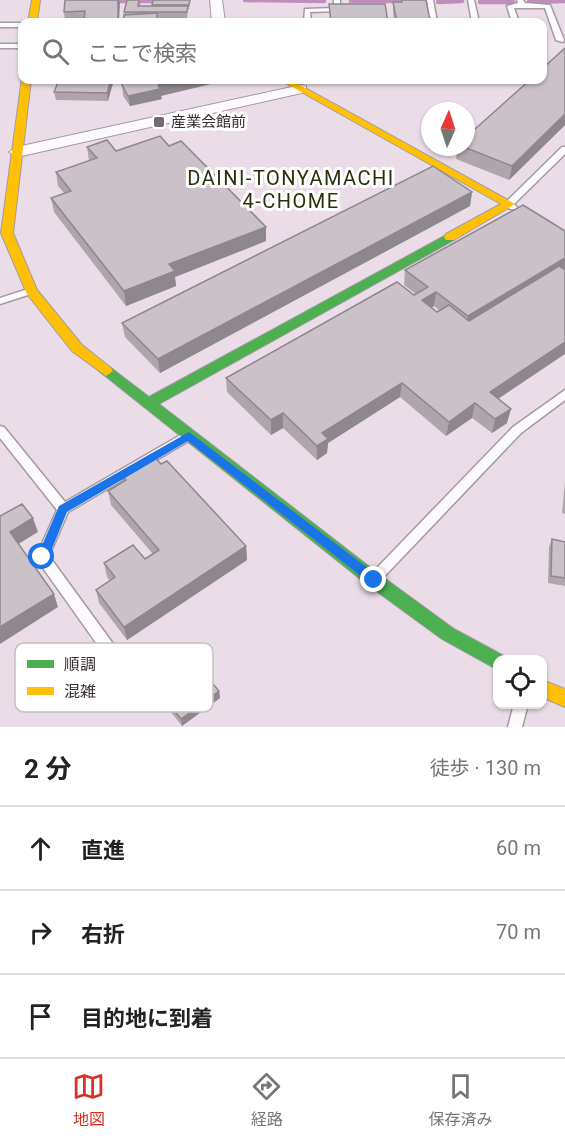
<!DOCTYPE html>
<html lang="ja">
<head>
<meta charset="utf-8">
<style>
	:root { --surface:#fff; --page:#f6f6f6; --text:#222; --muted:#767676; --line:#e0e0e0; --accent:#d93025 }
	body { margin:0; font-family:Roboto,"Noto Sans JP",sans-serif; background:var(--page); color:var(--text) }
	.controls { position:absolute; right:18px; bottom:18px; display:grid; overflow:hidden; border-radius:12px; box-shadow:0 2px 4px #0004 }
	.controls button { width:54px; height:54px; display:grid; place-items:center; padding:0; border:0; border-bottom:2px solid var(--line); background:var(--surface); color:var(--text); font:30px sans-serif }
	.compass { position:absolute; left:421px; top:102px; width:54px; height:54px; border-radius:50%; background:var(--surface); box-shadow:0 2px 4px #0004; rotate:3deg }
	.stop { position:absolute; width:18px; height:18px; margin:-14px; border:4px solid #1a73e8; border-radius:50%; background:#fff }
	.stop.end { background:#1a73e8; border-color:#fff; box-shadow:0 2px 6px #0008 }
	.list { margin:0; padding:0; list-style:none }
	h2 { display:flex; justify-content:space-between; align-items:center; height:78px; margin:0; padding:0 24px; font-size:26px }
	h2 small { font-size:20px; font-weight:400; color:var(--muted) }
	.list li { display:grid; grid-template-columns:39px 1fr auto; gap:18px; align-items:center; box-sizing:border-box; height:84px; padding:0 24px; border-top:2px solid var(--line) }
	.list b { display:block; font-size:22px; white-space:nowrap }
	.list em { font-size:20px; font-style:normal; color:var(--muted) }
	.icon { flex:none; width:33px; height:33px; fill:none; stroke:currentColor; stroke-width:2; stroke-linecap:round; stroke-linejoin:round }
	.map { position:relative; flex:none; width:565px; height:727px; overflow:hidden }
	.search { position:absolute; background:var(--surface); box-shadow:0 2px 4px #0004; left:18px; right:18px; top:18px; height:66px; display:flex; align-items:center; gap:15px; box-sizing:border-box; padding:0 21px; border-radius:12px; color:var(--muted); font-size:22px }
	.sheet { height:330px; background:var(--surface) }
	nav { display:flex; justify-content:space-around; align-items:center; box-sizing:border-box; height:84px; border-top:2px solid var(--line); background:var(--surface); font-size:16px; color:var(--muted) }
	nav a { display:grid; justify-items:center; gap:3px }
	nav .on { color:var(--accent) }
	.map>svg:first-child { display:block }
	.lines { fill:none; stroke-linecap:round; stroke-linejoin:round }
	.stream { stroke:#c18dba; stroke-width:4.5 }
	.lane-casing { stroke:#a49aa2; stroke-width:3 }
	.street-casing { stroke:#a49aa2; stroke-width:2 }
	.fast-casing { stroke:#a49aa2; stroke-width:2 }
	.slow-casing { stroke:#a49aa2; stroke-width:2 }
	.lane { fill:#fcfafc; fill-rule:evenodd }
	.street { fill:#fcfafc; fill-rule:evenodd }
	.fast { fill:#4caf50; fill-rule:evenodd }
	.slow { fill:#ffc107; fill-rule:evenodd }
	.wall { fill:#afa6ad; fill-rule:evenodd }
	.shaded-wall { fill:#8e878d }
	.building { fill:#cbc1c9; stroke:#8e878d; stroke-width:1.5 }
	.route { fill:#1a73e8 }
	.poi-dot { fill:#766b74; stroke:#fff; stroke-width:2 }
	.labels { text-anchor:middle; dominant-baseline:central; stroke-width:6; stroke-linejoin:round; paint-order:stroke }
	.far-poi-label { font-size:15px; fill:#372e35; stroke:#fff; text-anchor:start }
	.neighbourhood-label { font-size:20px; letter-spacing:1.5px; fill:#28310b; stroke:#fff }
	.key { fill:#fff; stroke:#c3c0c2; stroke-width:1.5 }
	.key-label { font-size:16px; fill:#372e35 }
</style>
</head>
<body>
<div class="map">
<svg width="565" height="727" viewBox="0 0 565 727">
	<rect width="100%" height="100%" fill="#eadde8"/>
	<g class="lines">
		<g class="stream">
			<polyline points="245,0 324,1"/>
			<polyline points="112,1 159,1"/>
			<polyline points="351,1 399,1"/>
			<polyline points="438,2 462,1"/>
			<polyline points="480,2 513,2"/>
			<polyline points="529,2 565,1"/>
		</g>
		<defs>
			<g id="lane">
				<polygon points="334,0 340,0 340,11 310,12 311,22 304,22 305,9 334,8"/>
				<polygon points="427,0 433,0 437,22 430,22"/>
				<polygon points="468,0 474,0 479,22 472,22"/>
				<polygon points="517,0 523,0 525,3 550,5 564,40 563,42 556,40 545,8 514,8 519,22 512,22 507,6 518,3"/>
				<rect x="0" y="23" width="22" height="4"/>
				<rect x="0" y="44" width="22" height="4"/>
				<polygon points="562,147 565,147 565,154 514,204 517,207 516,209 510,209 506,206 506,202"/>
				<polygon points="31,288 34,289 36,291 34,293 0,304 0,298"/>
				<polygon points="565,390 565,400 521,433 380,581 376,583 372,581 370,577 372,573 513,427"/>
				<polygon points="0,426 4,427 65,502 184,433 192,433 194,436 192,439 68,512 49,556 146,689 148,694 146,699 141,701 136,699 38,561 36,557 57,510 0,438"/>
				<polygon points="514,704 528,704 522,727 508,727"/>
			</g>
			<g id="street">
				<polygon points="210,0 222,0 225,22 212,22"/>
				<polygon points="301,85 306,86 306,92 17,157 9,152 17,147"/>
			</g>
			<polygon id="fast" points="450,233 456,237 454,240 159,404 380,575 454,629 504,656 506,660 498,660 498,670 442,639 368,585 99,371 106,366 111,368 149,397"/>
			<g id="slow">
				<polygon points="32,0 40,0 37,22 28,22"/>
				<polygon points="22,78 31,80 13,233 37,290 82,345 111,368 113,371 106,376 72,351 27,294 1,233"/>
				<polygon points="280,80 291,80 515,204 454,240 446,240 444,237 446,234 501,204"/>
				<polygon points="542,680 565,689 565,707 542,697"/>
			</g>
		</defs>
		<use href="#lane" class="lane-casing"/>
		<use href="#street" class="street-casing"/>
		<use href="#fast" class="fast-casing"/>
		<use href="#slow" class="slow-casing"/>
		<use href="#lane" class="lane"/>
		<use href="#street" class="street"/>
		<use href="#fast" class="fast"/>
		<use href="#slow" class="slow"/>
	</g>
	<g class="wall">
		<polygon points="65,0 119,0 120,3 84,21 65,22 64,12"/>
		<polygon points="153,0 190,0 189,9 188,9 187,19 158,19 158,22 123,22 124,12 141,3 140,6 152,6"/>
		<polygon points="400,0 426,0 430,22 394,22 393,12 393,2 400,2"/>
		<polygon points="565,48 565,125 509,180 456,159 457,147 466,147"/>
		<polygon points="59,80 112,80 113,83 108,101 56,100 54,92"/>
		<polygon points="122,85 161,96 162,99 130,106 123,96"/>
		<polygon points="169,146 266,227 266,241 175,277 176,286 126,306 54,212 51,198 64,193 58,186 56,172 89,161 87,147 116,151"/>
		<polygon points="472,192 470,206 160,373 125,337 122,323"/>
		<path d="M523,205L498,399L507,423L492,433L472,418L446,436L400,397L328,443L327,453L317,460L283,428L271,435L227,392L226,378L416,294L404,285L405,270ZM434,306L440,311L437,312L431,308Z"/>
		<polygon points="161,464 246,546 247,560 127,640 99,603 96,590 110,581 107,577 104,563 145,559 153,554 111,505 108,491 121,483 120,473"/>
		<polygon points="565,482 565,514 562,513"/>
		<polygon points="552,539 565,542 565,586 548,583 549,547"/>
		<polygon points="219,691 220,698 182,726 166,706 165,699"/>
	</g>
	<g class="shaded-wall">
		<polygon points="118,0 119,0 120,3 119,22 118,22"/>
		<polygon points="111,80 112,80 113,83 108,101 107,93"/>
		<polygon points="182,80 228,80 161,96 162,99 130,106 128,96 158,85"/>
		<polygon points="565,114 565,125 509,180 512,166"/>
		<polygon points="472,192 470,206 160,373 158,359"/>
		<polygon points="266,227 266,241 175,277 176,286 126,306 124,291 169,264"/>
		<polygon points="565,258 565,270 466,330 468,316"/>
		<polygon points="436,292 434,306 420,315 422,300"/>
		<polygon points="565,342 565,354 486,407 490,392"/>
		<polygon points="402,383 400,397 328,443 327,453 317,460 317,446 322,433"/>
		<polygon points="475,403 472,418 446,436 449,422"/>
		<polygon points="511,409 507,423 492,433 495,419"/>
		<polygon points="283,413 283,428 271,435 271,420"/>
		<polygon points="33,518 38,532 15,546 10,532"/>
		<polygon points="246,546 247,560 127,640 124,627"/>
		<polygon points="54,594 58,607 0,644 0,627"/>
		<polygon points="219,691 220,698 182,726 181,719"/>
	</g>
	<g class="building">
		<polygon points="65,0 118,0 118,22 84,22 85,11 64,12"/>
		<polygon points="127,0 139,0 138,6 188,6 187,12 124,12"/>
		<polygon points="153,0 190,0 189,5 152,5"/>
		<polygon points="401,0 426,0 430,20 423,20 424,22 397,22 393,2 402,2"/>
		<polygon points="329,4 385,4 388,22 331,22"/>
		<polygon points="157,13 157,22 123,22 124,15"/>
		<polygon points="565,48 565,114 512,166 464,147 466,147 466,137 530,80 543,80 543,68"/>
		<polygon points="59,80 111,80 107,93 54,92"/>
		<polygon points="123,80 182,80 158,85 160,89 128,96 122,85"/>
		<polygon points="160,136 169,146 181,141 266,227 169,264 175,271 124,291 51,198 71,191 56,172 97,158 87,147 107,140 116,151"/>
		<polygon points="433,166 472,192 158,359 122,323"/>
		<polygon points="523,205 565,231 565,258 468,316 436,292 422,300 437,312 449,305 469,321 559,266 565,270 565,342 490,392 511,409 495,419 475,403 449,422 402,383 322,433 328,439 317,446 283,413 271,420 226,378 397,282 414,295 428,287 405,270"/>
		<polygon points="152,454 161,464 167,461 246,546 124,627 96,590 115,577 104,563 133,545 145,559 159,550 108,491 126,480 120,473"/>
		<polygon points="22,504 33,518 10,532 54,594 0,627 0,516"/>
		<polygon points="552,539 565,542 565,578 551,576"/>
		<polygon points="203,672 219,691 181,719 165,699"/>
	</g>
	<polygon class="route" points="189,432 378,576 378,583 370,583 188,441 67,512 47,561 38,561 37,557 59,506"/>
	<rect class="poi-dot" x="153" y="116" width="12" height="12" rx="3"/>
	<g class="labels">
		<g class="far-poi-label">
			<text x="171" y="122">産業会館前</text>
		</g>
		<g class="neighbourhood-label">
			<text x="291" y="178">DAINI-TONYAMACHI<tspan x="291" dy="23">4-CHOME</tspan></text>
		</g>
	</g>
	<rect x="15" y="643" width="198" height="69" rx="9" class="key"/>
	<rect x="27" y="660" width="27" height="8" fill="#4caf50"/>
	<rect x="27" y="687" width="27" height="8" fill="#ffc107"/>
	<g class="key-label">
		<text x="64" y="670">順調</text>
		<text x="64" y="697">混雑</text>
	</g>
</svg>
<div class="controls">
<button><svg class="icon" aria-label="locate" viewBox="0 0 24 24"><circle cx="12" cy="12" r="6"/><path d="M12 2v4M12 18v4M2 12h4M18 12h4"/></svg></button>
</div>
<svg class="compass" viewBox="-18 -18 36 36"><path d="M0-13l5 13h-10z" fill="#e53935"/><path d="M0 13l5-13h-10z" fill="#767676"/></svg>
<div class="stop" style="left:42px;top:557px"></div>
<div class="stop end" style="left:374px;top:580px"></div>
<div class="search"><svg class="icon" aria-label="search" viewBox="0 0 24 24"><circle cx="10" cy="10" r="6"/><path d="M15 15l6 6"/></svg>ここで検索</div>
</div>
<section class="sheet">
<h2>2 分<small>徒歩 · 130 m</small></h2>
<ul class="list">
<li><svg class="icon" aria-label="ahead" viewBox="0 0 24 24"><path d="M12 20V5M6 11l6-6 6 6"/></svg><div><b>直進</b></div><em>60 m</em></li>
<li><svg class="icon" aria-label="right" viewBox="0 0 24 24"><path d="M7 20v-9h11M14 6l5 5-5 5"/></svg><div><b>右折</b></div><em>70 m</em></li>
<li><svg class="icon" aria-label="arrive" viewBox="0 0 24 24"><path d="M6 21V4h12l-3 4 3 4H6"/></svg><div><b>目的地に到着</b></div></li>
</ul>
</section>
<nav>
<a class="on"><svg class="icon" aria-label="map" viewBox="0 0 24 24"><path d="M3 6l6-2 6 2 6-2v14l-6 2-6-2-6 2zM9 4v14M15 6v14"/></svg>地図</a>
<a><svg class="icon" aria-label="directions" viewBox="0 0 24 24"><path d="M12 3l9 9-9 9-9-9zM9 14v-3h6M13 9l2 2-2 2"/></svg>経路</a>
<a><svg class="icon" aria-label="saved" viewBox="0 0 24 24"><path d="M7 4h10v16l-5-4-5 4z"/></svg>保存済み</a>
</nav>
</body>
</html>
